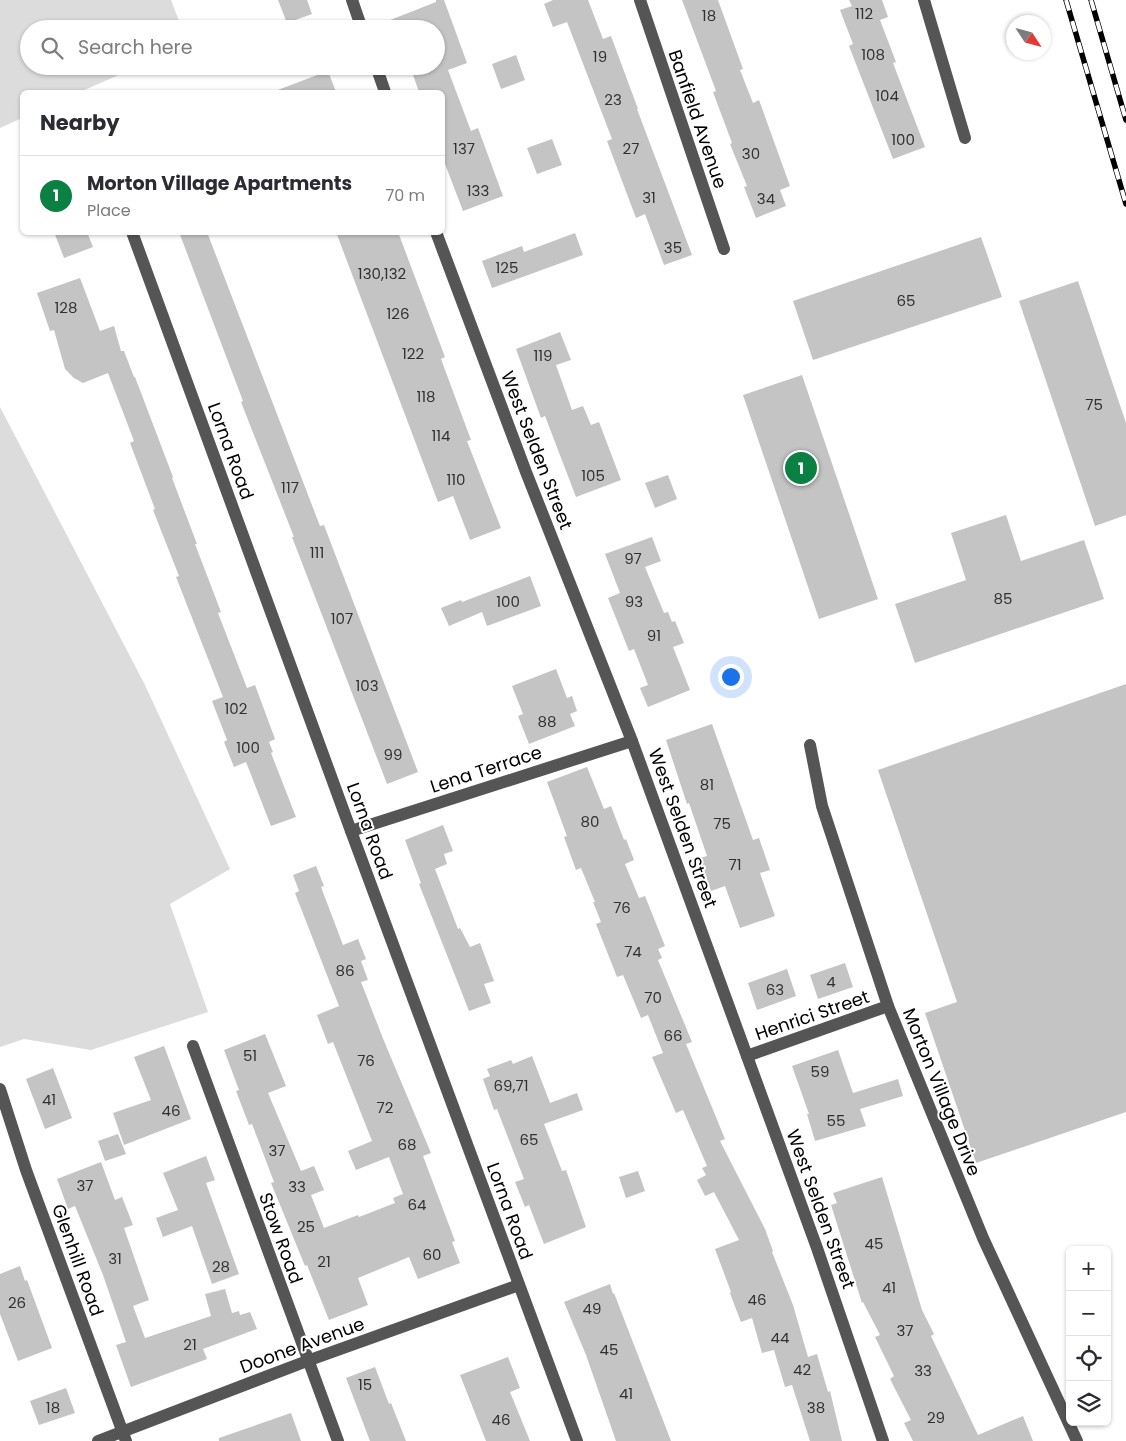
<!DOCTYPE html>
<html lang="en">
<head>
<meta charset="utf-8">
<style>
	:root { --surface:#fff; --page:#f2f2f3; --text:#2b2b33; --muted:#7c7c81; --line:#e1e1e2; --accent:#0b8043 }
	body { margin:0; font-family:Poppins,sans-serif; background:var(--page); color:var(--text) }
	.controls { position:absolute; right:15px; bottom:15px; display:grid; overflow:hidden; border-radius:8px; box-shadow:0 1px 4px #0004 }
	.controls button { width:45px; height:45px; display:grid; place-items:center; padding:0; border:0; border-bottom:1px solid var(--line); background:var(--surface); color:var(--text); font:25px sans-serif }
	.compass { position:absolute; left:1006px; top:15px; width:45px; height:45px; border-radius:50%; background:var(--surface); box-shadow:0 1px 4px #0004; rotate:126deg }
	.you { position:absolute; left:730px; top:676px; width:18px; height:18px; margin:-12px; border:4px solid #fff; border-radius:50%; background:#1a73e8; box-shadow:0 0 0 8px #1a73e833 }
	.badge { display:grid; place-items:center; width:32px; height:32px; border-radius:50%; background:var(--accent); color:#fff; font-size:16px; font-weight:700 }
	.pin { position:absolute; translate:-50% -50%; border:2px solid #fff; box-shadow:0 1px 5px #0006 }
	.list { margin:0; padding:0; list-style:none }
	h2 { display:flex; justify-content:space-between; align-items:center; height:65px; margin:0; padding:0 20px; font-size:21px }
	h2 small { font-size:16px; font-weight:400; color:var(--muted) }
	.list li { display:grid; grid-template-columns:32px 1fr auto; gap:15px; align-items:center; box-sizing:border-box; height:80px; padding:0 20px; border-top:1px solid var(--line) }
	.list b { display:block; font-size:19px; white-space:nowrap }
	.list p { margin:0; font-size:16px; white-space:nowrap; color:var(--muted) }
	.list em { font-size:16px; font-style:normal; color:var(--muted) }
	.icon { flex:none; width:28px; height:28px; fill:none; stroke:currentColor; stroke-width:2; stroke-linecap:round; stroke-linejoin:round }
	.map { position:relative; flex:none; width:1126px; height:1441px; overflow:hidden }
	.search { position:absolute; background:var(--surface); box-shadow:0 1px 4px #0004; left:20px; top:20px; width:425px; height:55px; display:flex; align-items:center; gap:12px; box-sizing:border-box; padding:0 18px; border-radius:28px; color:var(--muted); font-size:19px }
	.panel { position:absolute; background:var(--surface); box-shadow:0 1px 4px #0004; left:20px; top:90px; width:425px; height:145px; border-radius:8px }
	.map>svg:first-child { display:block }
	.green { fill:#dcdcdc }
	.building { fill:#c4c4c4 }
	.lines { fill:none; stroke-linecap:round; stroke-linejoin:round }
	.minor { stroke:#555; stroke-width:12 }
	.rail-casing { stroke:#000; stroke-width:5.5 }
	.rail { stroke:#fff; stroke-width:4; stroke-dasharray:11; stroke-linecap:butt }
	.labels { text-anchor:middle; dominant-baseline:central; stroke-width:4; stroke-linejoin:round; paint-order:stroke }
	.number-label { font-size:15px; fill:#313131 }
	.street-label { font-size:18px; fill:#000; stroke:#fff }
</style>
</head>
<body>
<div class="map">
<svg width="1126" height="1441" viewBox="0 0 1126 1441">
	<rect width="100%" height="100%" fill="#fff"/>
	<g class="green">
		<polygon points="0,0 171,0 182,29 29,29 29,66 139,66 80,92 22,92 22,118 0,128"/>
		<polygon points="0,407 145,685 230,869 170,904 208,1012 91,1050 24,1039 0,1047"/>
	</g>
	<g class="building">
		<polygon points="278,0 307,0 312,14 287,23"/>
		<polygon points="436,0 444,0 467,63 448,70 471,131 478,128 503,196 463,211 442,156 442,92 419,92 410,66 436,66 436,29 370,28 436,2"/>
		<polygon points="553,0 588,0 603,39 611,36 638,109 637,109 692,255 664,265 645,214 636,218 607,141 612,139 567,22 553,27 544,4"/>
		<polygon points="682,0 718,0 743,69 740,70 753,103 759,100 790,186 780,190 786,206 756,218 744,187 747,186 730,144 732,143 713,92 716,91"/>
		<polygon points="849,0 882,0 888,17 880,20 896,62 893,63 925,147 893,159 849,46 853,44 840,10 852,6"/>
		<polygon points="516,55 525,80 501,89 492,64"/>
		<polygon points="328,71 336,92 275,92 275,91"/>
		<polygon points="552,139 562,165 537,174 527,148"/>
		<polygon points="54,232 87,232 93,247 64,258"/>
		<polygon points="179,232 207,232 320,526 324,525 418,772 387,784 292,537 294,537 241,402 243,401"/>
		<polygon points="336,232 398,232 445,357 441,359 471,440 467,441 501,528 470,540 453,496 438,502"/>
		<polygon points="575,233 583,255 492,288 482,261 522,246 524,252"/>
		<polygon points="981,237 1002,297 813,360 793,301"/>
		<polygon points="80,278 100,331 114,326 121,351 124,351 134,377 135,377 173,477 172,478 197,544 195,544 221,612 218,613 247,688 255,685 261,701 275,739 269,742 273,752 271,753 296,817 271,826 246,762 234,767 224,742 227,740 212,701 223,697 176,577 179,576 153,510 155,509 130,443 134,441 108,373 83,383 74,378 65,369 54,330 50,331 37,293"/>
		<polygon points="1078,281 1126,423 1126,515 1095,526 1019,301"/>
		<polygon points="560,332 571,360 556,365 572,410 583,406 591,425 599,422 621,480 576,497 545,416 541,418 516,349"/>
		<polygon points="802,375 878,599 819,619 743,395"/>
		<polygon points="668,475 677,499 655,508 645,483"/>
		<polygon points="1006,515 1021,561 1084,540 1104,599 915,663 895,604 966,580 951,533"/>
		<polygon points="652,537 661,561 645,567 664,613 668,612 672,622 675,621 684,643 673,647 690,690 648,707 640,688 648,685 634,649 629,651 608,598 620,593 605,554"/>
		<polygon points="530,576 541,606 487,626 482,612 449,626 441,608 461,600 462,602"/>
		<polygon points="556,669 567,698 572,696 577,711 570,714 575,726 529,744 518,716 523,714 512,686"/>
		<polygon points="1126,684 1126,1112 976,1163 925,1013 957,1002 878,770"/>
		<polygon points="712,724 753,840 759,838 770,870 760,873 775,916 740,928 725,886 711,891 700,858 707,856 689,803 687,804 666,740"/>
		<polygon points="587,767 604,809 611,806 624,840 626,839 634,860 625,864 639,898 645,896 665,946 658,949 662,958 658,960 692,1042 686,1044 725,1139 720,1141 765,1229 773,1251 772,1252 793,1305 808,1357 817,1354 828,1392 830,1391 842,1441 810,1441 792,1385 785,1387 774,1350 762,1353 752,1318 741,1322 734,1304 730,1293 731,1292 715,1249 739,1240 714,1192 705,1196 697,1180 706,1175 702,1168 707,1166 683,1110 676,1113 652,1057 663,1053 648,1015 641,1018 623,975 617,977 596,924 601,922 593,902 595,902 581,868 576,870 564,837 567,836 547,782"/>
		<polygon points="443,825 453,851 444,854 447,864 435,869 458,929 460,928 470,947 480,943 494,981 484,984 491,1003 469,1011 419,884 421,883 405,840"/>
		<polygon points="316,866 324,886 321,887 343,945 358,939 366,959 361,961 368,980 361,982 384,1041 431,1153 423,1156 455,1241 452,1242 460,1263 418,1279 409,1257 358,1278 368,1305 329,1320 307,1265 305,1266 271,1183 274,1182 252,1124 249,1125 236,1091 239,1090 224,1050 265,1034 286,1086 268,1093 301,1171 314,1166 324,1190 311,1195 324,1228 358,1215 359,1217 395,1203 393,1198 403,1194 389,1157 356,1170 348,1151 372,1141 333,1042 328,1044 317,1015 339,1006 295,893 299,891 293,875"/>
		<polygon points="845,963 853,987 818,999 810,975"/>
		<polygon points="787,969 796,996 757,1010 748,983"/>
		<polygon points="164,1046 191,1119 124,1145 113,1113 151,1100 134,1057"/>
		<polygon points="838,1050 853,1093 898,1079 903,1096 860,1109 866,1126 815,1141 807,1114 809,1114 792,1066"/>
		<polygon points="532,1056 550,1103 577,1093 583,1110 544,1124 562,1171 566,1170 586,1227 544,1244 529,1205 525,1207 515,1182 524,1179 497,1109 494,1110 483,1079 490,1076 487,1069 511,1060 513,1064"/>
		<polygon points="53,1068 72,1118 45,1129 26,1079"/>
		<polygon points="118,1134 126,1154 105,1161 98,1141"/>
		<polygon points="206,1156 215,1180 206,1183 239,1274 212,1284 192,1226 163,1237 156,1218 178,1210 163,1173"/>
		<polygon points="101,1162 115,1200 122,1197 133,1225 124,1228 149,1300 133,1306 145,1338 211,1316 205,1294 225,1289 232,1313 239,1311 240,1315 250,1312 257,1329 203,1349 207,1359 131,1387 116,1345 126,1342 103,1275 75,1206 68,1209 57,1179"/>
		<polygon points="638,1171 645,1191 626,1198 619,1177"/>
		<polygon points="882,1177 922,1310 934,1334 931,1336 978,1435 1023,1416 1033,1441 913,1441 904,1423 911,1420 890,1379 894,1376 875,1337 880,1335 863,1302 862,1303 831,1205 837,1203 833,1193"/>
		<polygon points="20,1266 25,1281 27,1280 52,1348 18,1361 0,1314 0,1274"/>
		<polygon points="610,1284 613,1294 614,1293 671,1441 616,1441 586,1355 564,1302"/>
		<polygon points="508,1357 520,1388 510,1392 530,1441 486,1441 460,1375"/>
		<polygon points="375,1367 389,1404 391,1403 406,1441 370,1441 346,1378"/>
		<polygon points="66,1388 75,1413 39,1425 30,1401"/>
		<polygon points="291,1413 301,1441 219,1441 219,1438"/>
	</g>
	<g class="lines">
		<g class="minor">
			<polyline points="352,0 362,29"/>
			<polyline points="640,0 724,249"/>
			<polyline points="924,0 965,138"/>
			<polyline points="376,66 385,92"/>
			<polyline points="132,232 351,831 577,1441"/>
			<polyline points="436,232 526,472 632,741 817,1248 883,1441"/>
			<polyline points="810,745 822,806 888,1006 983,1238 1077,1441"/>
			<polyline points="351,831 632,741"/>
			<polyline points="193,1046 338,1441"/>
			<polyline points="747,1056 888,1006"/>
			<polyline points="0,1089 26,1170 126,1441"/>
			<polyline points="98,1441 307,1361 519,1285"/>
		</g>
		<defs>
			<g id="rail">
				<polyline points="1066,0 1126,204"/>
				<polyline points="1091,0 1126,120"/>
			</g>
		</defs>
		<use href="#rail" class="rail-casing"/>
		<use href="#rail" class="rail"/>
	</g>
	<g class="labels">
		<g class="number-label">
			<text x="864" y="13">112</text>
			<text x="709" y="15">18</text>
			<text x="873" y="54">108</text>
			<text x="600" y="56">19</text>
			<text x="887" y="95">104</text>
			<text x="613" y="99">23</text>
			<text x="903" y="139">100</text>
			<text x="464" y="148">137</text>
			<text x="631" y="148">27</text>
			<text x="751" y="153">30</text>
			<text x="478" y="190">133</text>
			<text x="649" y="197">31</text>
			<text x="766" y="198">34</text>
			<text x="673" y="247">35</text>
			<text x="507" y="267">125</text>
			<text x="382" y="273">130,132</text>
			<text x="906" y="300">65</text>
			<text x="66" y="307">128</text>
			<text x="398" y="313">126</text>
			<text x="413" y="353">122</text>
			<text x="543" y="355">119</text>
			<text x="426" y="396">118</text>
			<text x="1094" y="404">75</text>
			<text x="441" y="435">114</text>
			<text x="593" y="475">105</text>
			<text x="456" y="479">110</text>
			<text x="290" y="487">117</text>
			<text x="317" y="552">111</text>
			<text x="633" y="558">97</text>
			<text x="1003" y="598">85</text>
			<text x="508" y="601">100</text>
			<text x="634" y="601">93</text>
			<text x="342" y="618">107</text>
			<text x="654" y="635">91</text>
			<text x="367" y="685">103</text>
			<text x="236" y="708">102</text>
			<text x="547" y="721">88</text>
			<text x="248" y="747">100</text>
			<text x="393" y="754">99</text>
			<text x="707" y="784">81</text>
			<text x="590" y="821">80</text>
			<text x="722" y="823">75</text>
			<text x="735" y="864">71</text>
			<text x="622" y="907">76</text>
			<text x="633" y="951">74</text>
			<text x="345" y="970">86</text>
			<text x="831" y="981">4</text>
			<text x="775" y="989">63</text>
			<text x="653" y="997">70</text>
			<text x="673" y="1035">66</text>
			<text x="250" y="1055">51</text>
			<text x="366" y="1060">76</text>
			<text x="820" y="1071">59</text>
			<text x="511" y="1085">69,71</text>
			<text x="49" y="1099">41</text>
			<text x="385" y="1107">72</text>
			<text x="171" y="1110">46</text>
			<text x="836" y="1120">55</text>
			<text x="529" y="1139">65</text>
			<text x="407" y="1144">68</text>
			<text x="277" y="1150">37</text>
			<text x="85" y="1185">37</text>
			<text x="297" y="1186">33</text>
			<text x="417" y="1204">64</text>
			<text x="306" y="1226">25</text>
			<text x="874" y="1243">45</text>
			<text x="432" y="1254">60</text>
			<text x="115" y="1258">31</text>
			<text x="324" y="1261">21</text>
			<text x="221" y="1266">28</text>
			<text x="889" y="1287">41</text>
			<text x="757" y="1299">46</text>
			<text x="17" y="1302">26</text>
			<text x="592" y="1308">49</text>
			<text x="905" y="1330">37</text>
			<text x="780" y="1337">44</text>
			<text x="190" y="1344">21</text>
			<text x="609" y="1349">45</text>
			<text x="802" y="1369">42</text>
			<text x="923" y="1370">33</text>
			<text x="365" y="1384">15</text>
			<text x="626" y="1393">41</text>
			<text x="53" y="1407">18</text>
			<text x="816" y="1407">38</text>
			<text x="936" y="1417">29</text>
			<text x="501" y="1419">46</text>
		</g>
		<g class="street-label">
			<text transform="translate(698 119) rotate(71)">Banfield Avenue</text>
			<text transform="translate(537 450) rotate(69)">West Selden Street</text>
			<text transform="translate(231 451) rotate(70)">Lorna Road</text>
			<text transform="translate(486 769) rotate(-18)">Lena Terrace</text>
			<text transform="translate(683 828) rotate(70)">West Selden Street</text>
			<text transform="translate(370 831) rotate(70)">Lorna Road</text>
			<text transform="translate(812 1015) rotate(-19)">Henrici Street</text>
			<text transform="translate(942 1092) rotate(68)">Morton Village Drive</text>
			<text transform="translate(821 1209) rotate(70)">West Selden Street</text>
			<text transform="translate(510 1211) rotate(70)">Lorna Road</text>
			<text transform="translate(281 1238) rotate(70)">Stow Road</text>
			<text transform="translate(78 1260) rotate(70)">Glenhill Road</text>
			<text transform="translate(302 1345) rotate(-20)">Doone Avenue</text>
		</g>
	</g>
</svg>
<div class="controls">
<button>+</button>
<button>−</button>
<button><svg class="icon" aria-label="locate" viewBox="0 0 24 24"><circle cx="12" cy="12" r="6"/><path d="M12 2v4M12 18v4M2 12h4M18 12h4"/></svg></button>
<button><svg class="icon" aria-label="layers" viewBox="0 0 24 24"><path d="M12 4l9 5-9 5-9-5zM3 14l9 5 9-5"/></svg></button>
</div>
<svg class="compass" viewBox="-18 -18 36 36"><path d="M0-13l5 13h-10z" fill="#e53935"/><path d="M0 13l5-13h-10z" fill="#7c7c81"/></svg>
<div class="you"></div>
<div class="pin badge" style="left:801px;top:468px">1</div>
<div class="search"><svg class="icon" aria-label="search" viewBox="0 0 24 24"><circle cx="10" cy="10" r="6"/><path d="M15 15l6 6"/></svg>Search here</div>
<section class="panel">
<h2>Nearby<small></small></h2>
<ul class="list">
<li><span class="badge">1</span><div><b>Morton Village Apartments</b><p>Place</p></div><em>70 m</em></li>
</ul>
</section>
</div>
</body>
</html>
